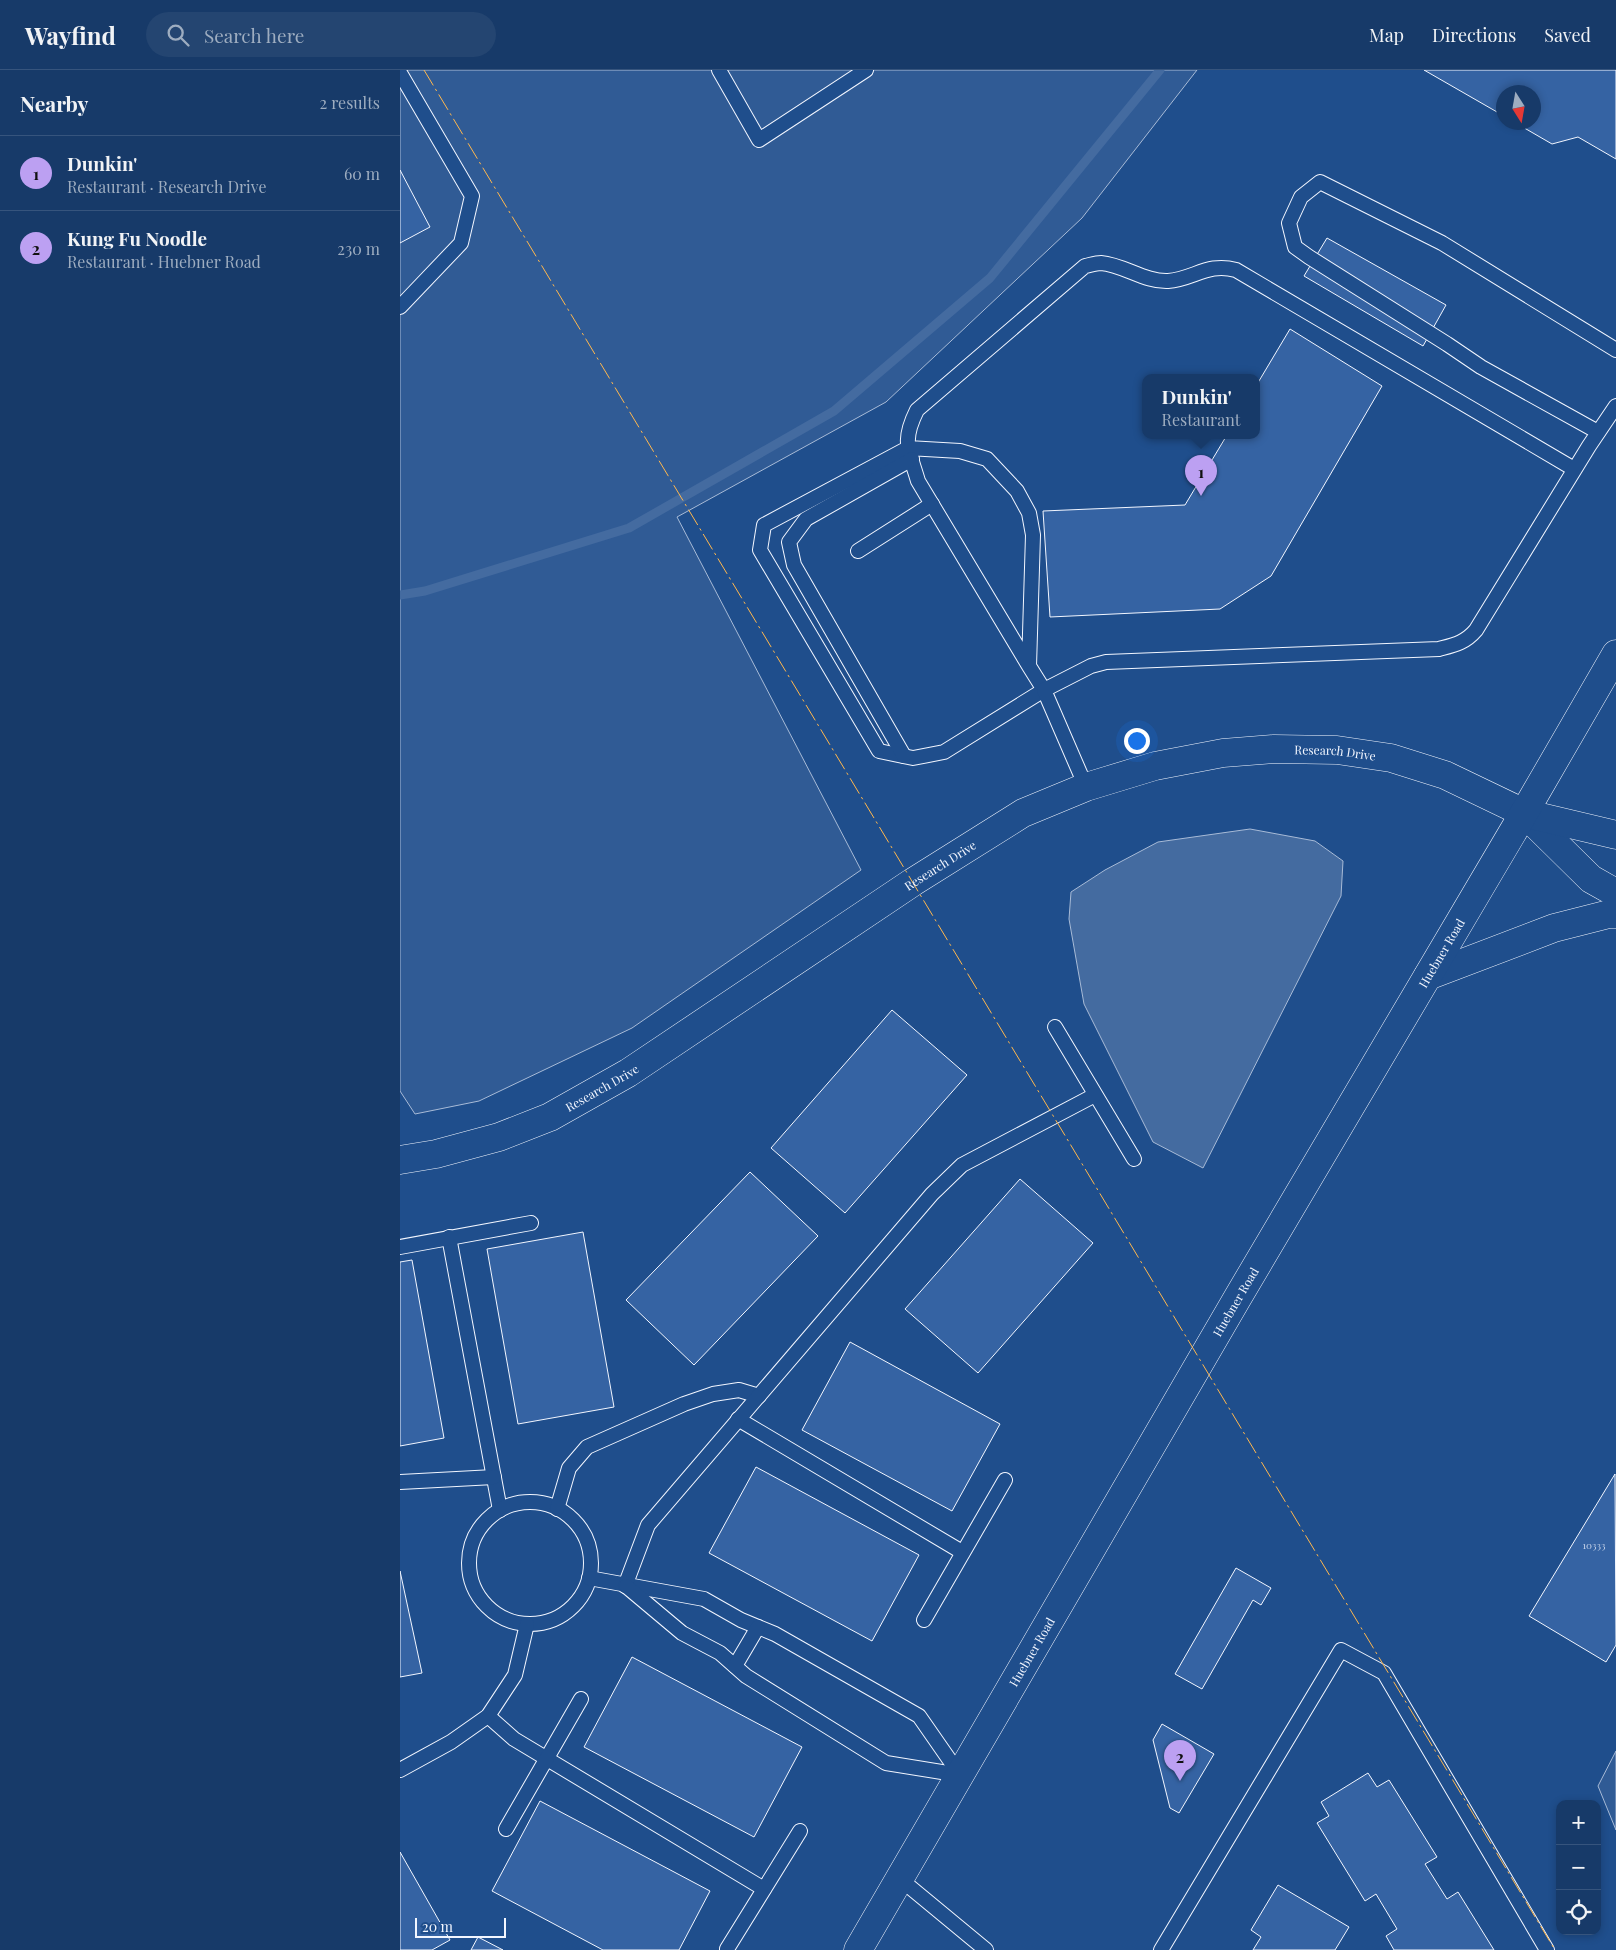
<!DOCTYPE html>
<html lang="en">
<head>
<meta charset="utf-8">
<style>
	:root { --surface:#173a69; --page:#244571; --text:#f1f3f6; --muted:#9eadc0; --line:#36547d; --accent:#bca0f2 }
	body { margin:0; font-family:"Playfair Display",serif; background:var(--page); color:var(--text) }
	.controls { position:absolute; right:15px; bottom:15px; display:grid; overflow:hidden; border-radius:10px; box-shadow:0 2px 8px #0003 }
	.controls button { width:45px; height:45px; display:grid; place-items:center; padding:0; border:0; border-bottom:1px solid var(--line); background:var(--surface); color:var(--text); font:25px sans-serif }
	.compass { position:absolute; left:1096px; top:15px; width:45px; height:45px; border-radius:50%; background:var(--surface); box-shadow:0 2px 8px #0003; rotate:169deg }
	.scale { position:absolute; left:15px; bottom:12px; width:91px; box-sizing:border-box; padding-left:5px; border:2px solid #f2f6ff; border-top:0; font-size:14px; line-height:18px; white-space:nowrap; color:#f2f6ff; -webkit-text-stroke:4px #1f4e8c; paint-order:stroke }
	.you { position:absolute; left:736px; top:670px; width:18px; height:18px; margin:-12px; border:4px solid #fff; border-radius:50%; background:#1a73e8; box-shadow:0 0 0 8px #1a73e833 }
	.badge { display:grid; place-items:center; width:32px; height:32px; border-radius:50%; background:var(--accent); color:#111; font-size:16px; font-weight:700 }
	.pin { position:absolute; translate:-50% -41px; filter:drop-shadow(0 1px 2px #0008) }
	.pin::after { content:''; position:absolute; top:26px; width:18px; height:15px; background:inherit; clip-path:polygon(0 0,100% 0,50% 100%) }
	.popup { position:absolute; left:742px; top:304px; width:118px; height:65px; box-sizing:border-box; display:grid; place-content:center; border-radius:10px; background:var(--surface); filter:drop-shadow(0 1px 4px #0005); font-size:16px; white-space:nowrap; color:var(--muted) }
	.popup b { font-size:19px; color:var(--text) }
	.popup::after { content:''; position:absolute; left:50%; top:100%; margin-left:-10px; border:10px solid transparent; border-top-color:var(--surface) }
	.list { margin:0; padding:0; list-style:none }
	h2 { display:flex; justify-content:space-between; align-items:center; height:65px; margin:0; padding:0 20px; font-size:21px }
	h2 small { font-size:16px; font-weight:400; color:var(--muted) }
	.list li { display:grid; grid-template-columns:32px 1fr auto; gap:15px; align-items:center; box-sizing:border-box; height:75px; padding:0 20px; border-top:1px solid var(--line) }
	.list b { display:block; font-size:19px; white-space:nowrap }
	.list p { margin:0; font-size:16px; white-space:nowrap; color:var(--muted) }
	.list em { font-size:16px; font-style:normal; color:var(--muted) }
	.icon { flex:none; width:28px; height:28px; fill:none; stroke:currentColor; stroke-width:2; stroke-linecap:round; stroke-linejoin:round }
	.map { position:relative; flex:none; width:1216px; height:1880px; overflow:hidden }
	header { display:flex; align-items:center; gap:30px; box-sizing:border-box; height:70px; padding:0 25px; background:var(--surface); border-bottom:1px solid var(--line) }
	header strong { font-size:24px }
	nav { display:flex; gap:28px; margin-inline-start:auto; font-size:18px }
	.search { width:350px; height:45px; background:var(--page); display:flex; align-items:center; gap:12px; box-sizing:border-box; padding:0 18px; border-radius:28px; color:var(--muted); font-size:19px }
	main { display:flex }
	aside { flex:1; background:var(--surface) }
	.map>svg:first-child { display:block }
	.built { fill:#305b95; stroke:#a8bbd7 }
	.water { fill:#446ba0; stroke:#a8bbd7 }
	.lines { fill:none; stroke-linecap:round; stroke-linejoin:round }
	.stream { stroke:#446ba0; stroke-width:9 }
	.building { fill:#3563a3; stroke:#f2f6ff }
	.lane-casing { stroke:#f2f6ff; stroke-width:16 }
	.street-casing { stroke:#f2f6ff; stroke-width:29 }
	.secondary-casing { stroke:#f2f6ff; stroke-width:29 }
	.primary-casing { stroke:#f2f6ff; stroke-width:29 }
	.lane { stroke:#1f4e8c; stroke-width:14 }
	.street { stroke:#1f4e8c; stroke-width:28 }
	.secondary { stroke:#1f4e8c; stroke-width:28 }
	.primary { stroke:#1f4e8c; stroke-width:28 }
	.power { stroke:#ffb74d; stroke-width:1; stroke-dasharray:18 4 2.5 4; stroke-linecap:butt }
	.labels { text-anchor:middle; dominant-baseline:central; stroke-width:4; stroke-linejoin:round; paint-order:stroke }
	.number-label { font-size:10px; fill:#c3d1e8 }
	.street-label { font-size:12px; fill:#f2f6ff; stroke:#1f4e8c }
</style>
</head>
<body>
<header>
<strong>Wayfind</strong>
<div class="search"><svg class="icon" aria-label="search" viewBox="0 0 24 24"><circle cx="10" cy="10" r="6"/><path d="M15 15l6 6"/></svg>Search here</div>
<nav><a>Map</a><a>Directions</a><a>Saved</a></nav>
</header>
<main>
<aside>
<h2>Nearby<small>2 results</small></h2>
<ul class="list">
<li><span class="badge">1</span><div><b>Dunkin'</b><p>Restaurant · Research Drive</p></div><em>60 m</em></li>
<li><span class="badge">2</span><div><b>Kung Fu Noodle</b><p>Restaurant · Huebner Road</p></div><em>230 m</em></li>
</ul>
</aside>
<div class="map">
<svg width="1216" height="1880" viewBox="0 0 1216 1880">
	<rect width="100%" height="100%" fill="#1f4e8c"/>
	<g class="built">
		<polygon points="0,0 797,0 682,148 486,332 277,447 461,800 232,958 79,1031 15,1044 0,1021"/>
		<polygon points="1216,1681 1216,1760 1198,1716"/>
	</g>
	<polygon class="water" points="850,759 915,771 943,791 941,826 803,1098 753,1072 684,934 669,849 671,822 705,800 758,772"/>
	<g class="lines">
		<polyline class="stream" points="0,525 25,521 229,458 434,341 590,208 760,0"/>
	</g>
	<g class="building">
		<polygon points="1024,0 1216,0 1216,89 1178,67 1152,74 1114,52 1134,52 1134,22 1104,22 1104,46"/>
		<polygon points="0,100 30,157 0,173"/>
		<polygon points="927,168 1046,235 1023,276 904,206"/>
		<polygon points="890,259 982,316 871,506 820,539 650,547 643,441 785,435 827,365 856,365 856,316"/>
		<polygon points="492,940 567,1005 445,1143 371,1078"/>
		<polygon points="350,1102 418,1166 294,1295 226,1230"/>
		<polygon points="620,1109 693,1173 578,1303 505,1239"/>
		<polygon points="183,1162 214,1337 118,1354 87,1179"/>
		<polygon points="12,1190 44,1368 0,1376 0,1192"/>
		<polygon points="450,1272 600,1354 552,1441 402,1360"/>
		<polygon points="356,1397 519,1485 472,1571 309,1483"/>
		<polygon points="1215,1404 1216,1575 1206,1592 1129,1546"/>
		<polygon points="836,1498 871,1518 861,1535 853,1530 802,1619 775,1604"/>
		<polygon points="0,1501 22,1603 0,1607"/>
		<polygon points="232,1587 402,1677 354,1767 184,1677"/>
		<polygon points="762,1654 814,1684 779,1743 770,1738 753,1670"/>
		<polygon points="968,1703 977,1717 989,1710 1037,1787 1025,1794 1047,1829 1058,1822 1094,1880 994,1880 986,1866 997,1859 976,1824 965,1831 917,1753 929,1746 921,1732"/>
		<polygon points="140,1731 310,1821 279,1880 203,1880 92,1821"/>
		<polygon points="0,1782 50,1870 32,1880 0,1880"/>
		<polygon points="878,1815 949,1857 935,1880 853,1880 861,1867 851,1860"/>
		<polygon points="78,1867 103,1880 71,1880"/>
	</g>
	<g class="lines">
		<defs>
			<g id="lane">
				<polyline points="319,0 359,70 466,0"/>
				<polyline points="0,3 72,126 61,173 0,237"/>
				<polyline points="1198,362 1081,297 1047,274 909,187 895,177 889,153 901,127 920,112 1042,173 1216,280"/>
				<polyline points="458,481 532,434"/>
				<path d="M629,596L633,465L629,443L617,421L587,389L560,381L508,378L364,455L360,480L479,681L513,688L544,682L644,620L629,596L518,411C509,380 501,372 517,340L685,196C690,195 696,193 701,193C724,195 745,212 768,211C794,209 808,192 836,200L1174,399"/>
				<polyline points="504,686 394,495 389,472 406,449 512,389"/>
				<path d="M686,717L644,620L691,596L706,592L1039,579C1054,575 1065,573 1076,560L1189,376L1216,336"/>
				<polyline points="655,957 734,1089"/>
				<polyline points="49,1167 100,1440"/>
				<polyline points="0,1177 131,1153"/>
				<polyline points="338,1349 562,1482"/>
				<polyline points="0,1412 94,1407"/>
				<circle cx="130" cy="1493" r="61"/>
				<polyline points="157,1439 169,1398 187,1377 284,1334 313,1324 339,1320 359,1326"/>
				<polyline points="189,1508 304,1529 341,1550 375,1564 519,1646 560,1705"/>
				<polyline points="225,1516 248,1455 532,1124 562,1095 695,1025"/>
				<polyline points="226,1516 282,1563 320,1583 346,1606 486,1693 560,1705"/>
				<polyline points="524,1550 605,1410"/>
				<polyline points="335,1596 358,1557"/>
				<polyline points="88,1646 114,1669 364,1819"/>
				<polyline points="0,1700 51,1672 88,1646 115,1605 127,1554"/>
				<polyline points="106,1759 181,1629"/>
				<polyline points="499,1808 586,1880"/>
				<polyline points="327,1879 400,1761"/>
				<polyline points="761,1880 941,1580 984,1603 1147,1880"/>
			</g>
			<g id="street">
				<path id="s1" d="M0,1090L36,1084L99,1067L150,1047L228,1003L513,812L623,743L686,717L755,696L823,683L874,679L937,680L991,688L1045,705L1124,743"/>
			</g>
			<g id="secondary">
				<polyline points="1124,743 1191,809 1216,823"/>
				<polyline points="1124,743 1216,765"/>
			</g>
			<g id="primary">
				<polyline points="1028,906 1154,858 1209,844 1216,844"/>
				<path id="s2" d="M458,1880L838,1227L1124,743L1216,584"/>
			</g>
		</defs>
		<use href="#lane" class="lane-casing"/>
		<use href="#street" class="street-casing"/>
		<use href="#secondary" class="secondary-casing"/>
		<use href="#primary" class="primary-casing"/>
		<use href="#lane" class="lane"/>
		<use href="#street" class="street"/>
		<use href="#secondary" class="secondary"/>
		<use href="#primary" class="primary"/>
		<polyline class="power" points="24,0 1155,1880"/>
	</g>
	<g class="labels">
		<g class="number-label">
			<text x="1194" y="1475">10333</text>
		</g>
		<g class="street-label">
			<text stroke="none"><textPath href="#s1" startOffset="1041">Research Drive</textPath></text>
			<text stroke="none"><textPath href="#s1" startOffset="621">Research Drive</textPath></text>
			<text stroke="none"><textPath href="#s2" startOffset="1155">Huebner Road</textPath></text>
			<text stroke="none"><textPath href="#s1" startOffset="216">Research Drive</textPath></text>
			<text stroke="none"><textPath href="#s2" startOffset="750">Huebner Road</textPath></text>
			<text stroke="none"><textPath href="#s2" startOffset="345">Huebner Road</textPath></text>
		</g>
	</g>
</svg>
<div class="controls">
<button>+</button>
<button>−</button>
<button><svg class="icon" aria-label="locate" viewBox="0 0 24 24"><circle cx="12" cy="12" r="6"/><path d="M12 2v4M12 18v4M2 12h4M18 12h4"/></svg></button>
</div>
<svg class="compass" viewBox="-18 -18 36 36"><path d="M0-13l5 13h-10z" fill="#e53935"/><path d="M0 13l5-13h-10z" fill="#9eadc0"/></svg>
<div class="scale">20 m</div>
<div class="you"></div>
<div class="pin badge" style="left:801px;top:426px">1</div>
<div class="popup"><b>Dunkin'</b>Restaurant</div>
<div class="pin badge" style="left:780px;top:1711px">2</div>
</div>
</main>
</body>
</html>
